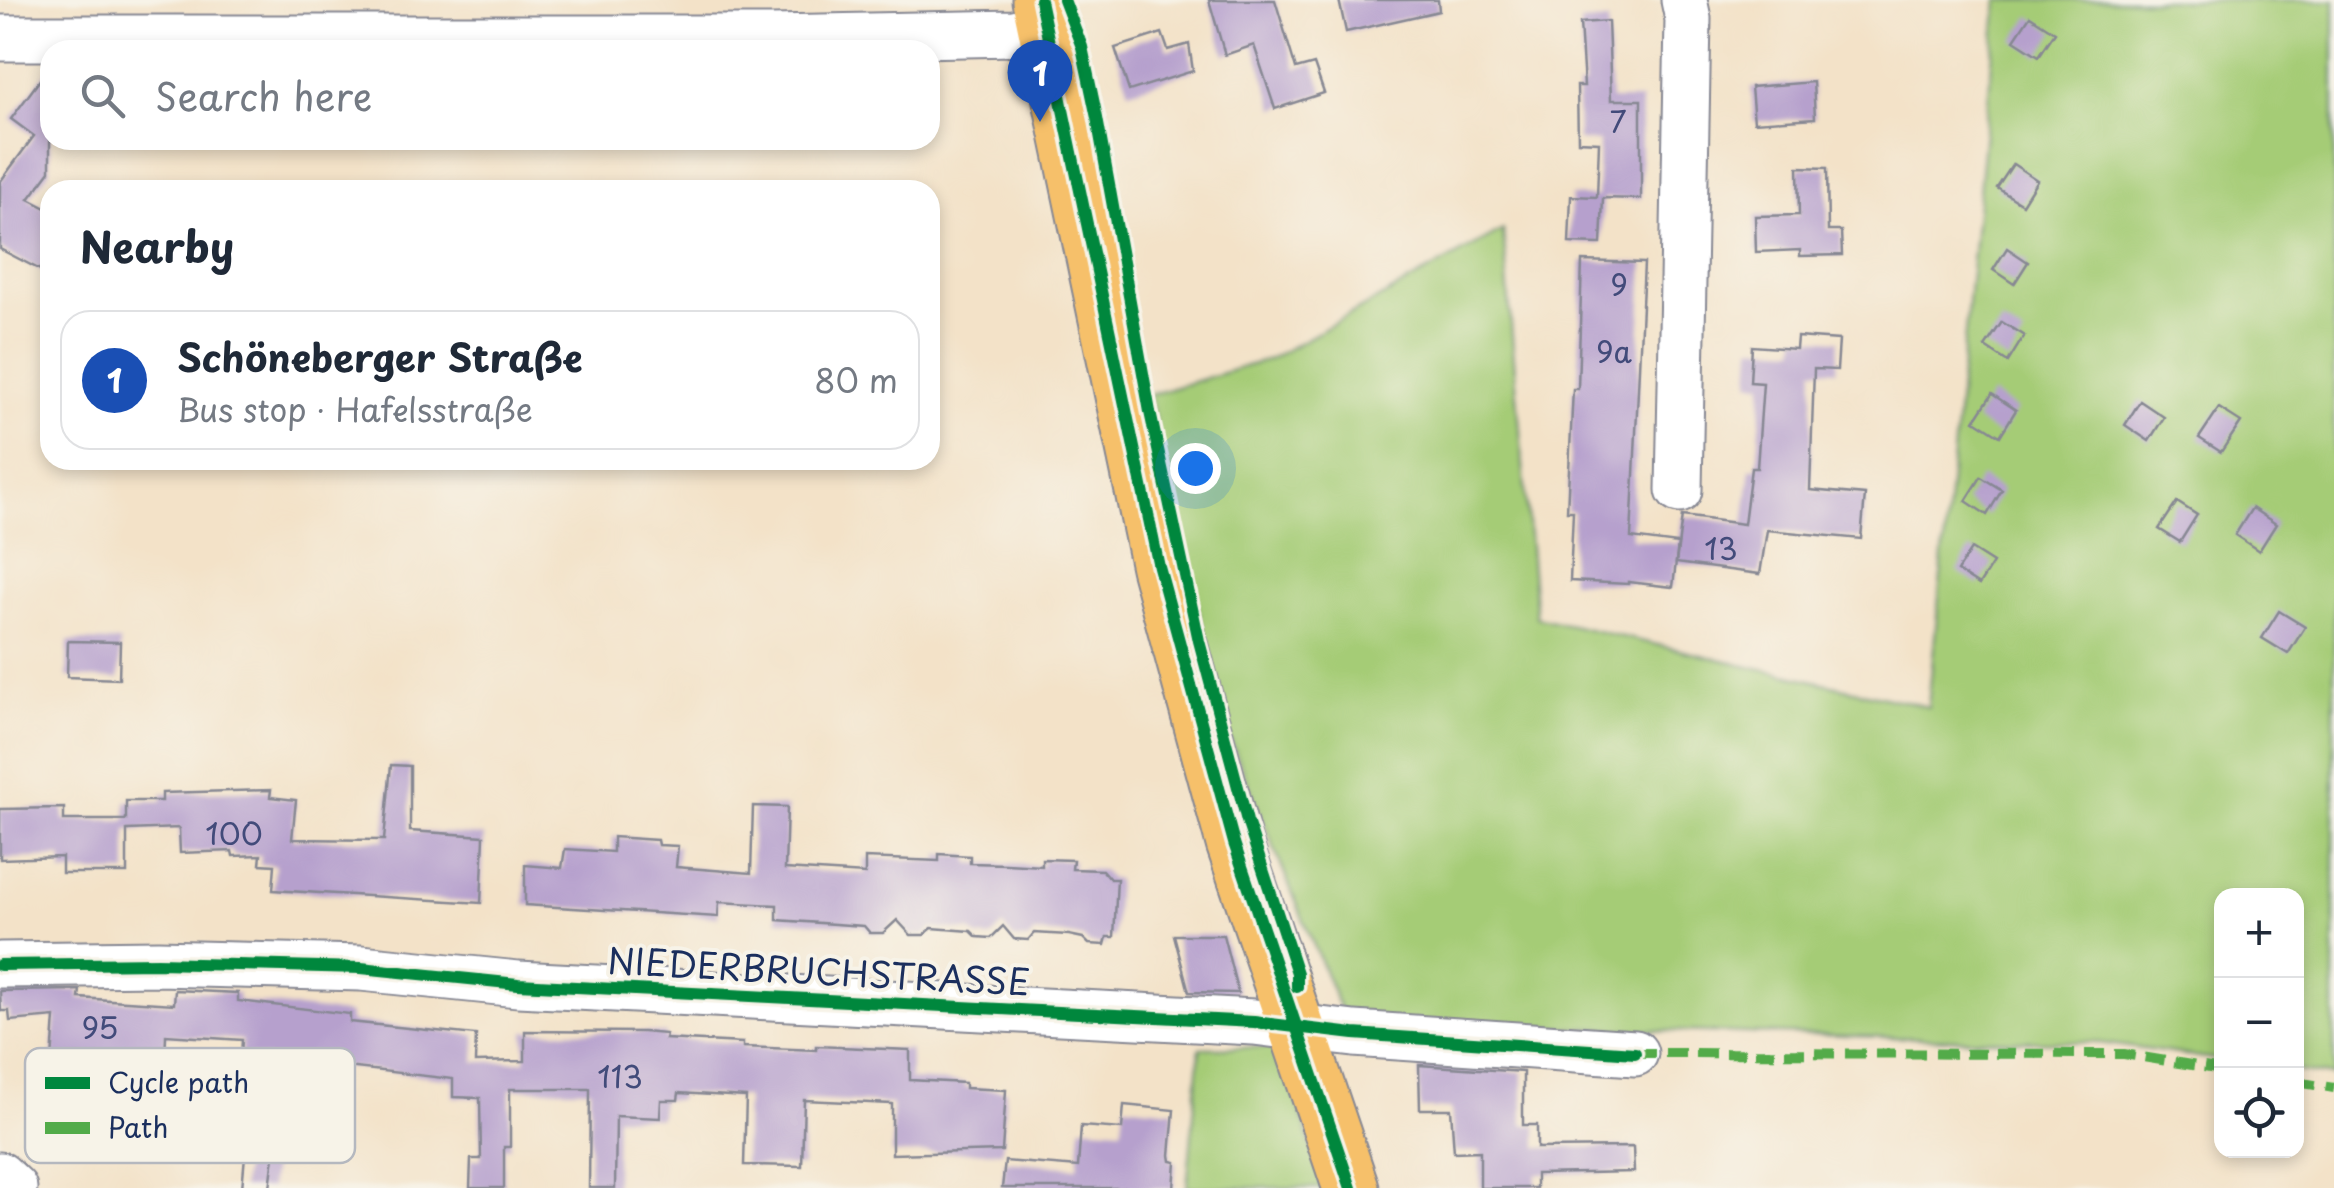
<!DOCTYPE html>
<html lang="en">
<head>
<meta charset="utf-8">
<style>
	:root { --surface:#fff; --page:#f6f6f7; --text:#1f2937; --muted:#747a83; --line:#e0e1e3; --accent:#0b8043 }
	body { margin:0; font-family:"Playpen Sans",sans-serif; background:var(--page); color:var(--text) }
	.controls { position:absolute; right:30px; bottom:30px; display:grid; overflow:hidden; border-radius:20px; box-shadow:0 5px 15px #0003 }
	.controls button { width:90px; height:90px; display:grid; place-items:center; padding:0; border:0; border-bottom:2px solid var(--line); background:var(--surface); color:var(--text); font:50px sans-serif }
	.you { position:absolute; left:1195px; top:468px; width:35px; height:35px; margin:-25px; border:8px solid #fff; border-radius:50%; background:#1a73e8; box-shadow:0 0 0 15px #1a73e833 }
	.badge { display:grid; place-items:center; width:65px; height:65px; border-radius:50%; background:var(--accent); color:#fff; font-size:32px; font-weight:700 }
	.pin { position:absolute; translate:-50% -82px; filter:drop-shadow(0 2px 5px #0008) }
	.pin::after { content:''; position:absolute; top:52px; width:35px; height:30px; background:inherit; clip-path:polygon(0 0,100% 0,50% 100%) }
	.list { margin:0; padding:0; list-style:none }
	h2 { display:flex; justify-content:space-between; align-items:center; height:130px; margin:0; padding:0 40px; font-size:42px }
	h2 small { font-size:32px; font-weight:400; color:var(--muted) }
	.list li { display:grid; grid-template-columns:65px 1fr auto; gap:30px; align-items:center; box-sizing:border-box; height:140px; margin:0 20px 20px; padding:0 20px; border:2px solid var(--line); border-radius:30px }
	.list b { display:block; font-size:38px; white-space:nowrap }
	.list p { margin:0; font-size:32px; white-space:nowrap; color:var(--muted) }
	.list em { font-size:32px; font-style:normal; color:var(--muted) }
	.icon { flex:none; width:55px; height:55px; fill:none; stroke:currentColor; stroke-width:2; stroke-linecap:round; stroke-linejoin:round }
	.map { position:relative; flex:none; width:2334px; height:1188px; overflow:hidden }
	.search { position:absolute; background:var(--surface); box-shadow:0 5px 15px #0003; left:40px; top:40px; width:900px; height:110px; display:flex; align-items:center; gap:25px; box-sizing:border-box; padding:0 35px; border-radius:30px; color:var(--muted); font-size:38px }
	.panel { position:absolute; background:var(--surface); box-shadow:0 5px 15px #0003; left:40px; top:180px; width:900px; height:290px; border-radius:30px }
	.map>svg:first-child { display:block }
	.green { fill:#a5cc76; stroke:#607e6a; stroke-width:2.5 }
	.building { fill:#b6a0cd }
	.lines { fill:none; stroke-linecap:round; stroke-linejoin:round }
	.minor-casing { stroke:#878893; stroke-width:49 }
	.major-casing { stroke:#878893; stroke-width:59 }
	.minor { stroke:#fff; stroke-width:45 }
	.major { stroke:#f6c06b; stroke-width:55 }
	.quiet { stroke:#52ab49; stroke-width:10; stroke-dasharray:20 10; stroke-linecap:butt }
	.cycleway-casing { stroke:#f7f3e8; stroke-width:19 }
	.cycleway { stroke:#00873e; stroke-width:12 }
	.labels { text-anchor:middle; dominant-baseline:central; stroke-width:8; stroke-linejoin:round; paint-order:stroke }
	.number-label { font-size:30px; fill:#424b7a }
	.street-label { font-size:35px; fill:#1b2f5e; stroke:#f7f3e8 }
	.key { fill:#f7f3e8; stroke:#b5b8bf; stroke-width:2.5 }
	.key-label { font-size:28px; fill:#1b2f5e }
</style>
</head>
<body>
<div class="map">
<svg width="2334" height="1188" viewBox="0 0 2334 1188">
	<rect width="100%" height="100%" fill="#f7f3e8"/>
	<filter id="ink" filterUnits="userSpaceOnUse"><feTurbulence type="fractalNoise" baseFrequency=".01" numOctaves="2"/><feDisplacementMap in="SourceGraphic" scale="20" xChannelSelector="R" yChannelSelector="G"/><feConvolveMatrix kernelMatrix="1 2 1 2 8 2 1 2 1" color-interpolation-filters="sRGB"/></filter>
	<filter id="wash" filterUnits="userSpaceOnUse"><feTurbulence type="fractalNoise" baseFrequency=".0048" numOctaves="4" result="noise"/><feDisplacementMap in="SourceGraphic" scale="40" xChannelSelector="R" yChannelSelector="G"/><feGaussianBlur stdDeviation="2.25" result="paint"/><feColorMatrix in="noise" values="0 0 0 0 0 0 0 0 0 0 0 0 0 0 0 0 0 1.4 0 .05"/><feComposite in="paint" operator="in"/></filter>
	<g filter="url(#wash)">
		<rect width="100%" height="100%" fill="#f3e2c8"/>
		<g class="green">
			<polygon points="1998,0 2334,0 2334,1076 2297,1071 2296,896 2222,896 2221,1060 2101,1043 1345,1022 1225,727 1149,395 1270,359 1503,230 1536,617 1928,707"/>
			<polygon points="1269,1047 1284,1060 1325,1188 1187,1188 1200,1048"/>
		</g>
		<g id="blocks">
			<g class="building">
				<polygon points="1209,0 1275,0 1296,69 1314,64 1324,93 1275,109 1254,45 1225,55"/>
				<polygon points="1339,0 1438,0 1439,11 1346,32"/>
				<polygon points="2030,16 2055,32 2039,56 2014,40"/>
				<polygon points="1608,21 1611,100 1641,100 1641,199 1603,198 1601,244 1569,243 1571,196 1597,197 1599,142 1578,141 1577,86 1584,86 1580,23"/>
				<polygon points="1162,33 1168,50 1189,44 1193,71 1129,91 1115,48"/>
				<polygon points="50,66 50,171 29,199 50,210 50,275 0,249 0,182 34,136 11,119"/>
				<polygon points="1813,82 1815,118 1754,122 1751,87"/>
				<polygon points="2013,164 2037,180 2022,204 1997,188"/>
				<polygon points="1798,167 1827,168 1828,231 1841,231 1842,255 1800,256 1800,250 1756,252 1755,216 1799,215"/>
				<polygon points="2007,248 2028,262 2014,284 1993,270"/>
				<polygon points="1582,261 1644,263 1631,538 1678,544 1673,587 1628,582 1628,584 1570,581 1573,511 1567,511 1573,389 1578,389"/>
				<polygon points="2002,322 2024,336 2008,362 1985,347"/>
				<polygon points="1797,337 1839,340 1837,370 1814,369 1810,490 1865,495 1861,539 1767,530 1760,574 1676,563 1682,516 1744,524 1751,468 1757,468 1763,383 1750,382 1752,346 1796,349"/>
				<polygon points="1992,394 2016,410 2000,436 1975,420"/>
				<polygon points="2140,401 2164,417 2149,441 2125,425"/>
				<polygon points="2219,408 2241,422 2221,452 2199,438"/>
				<polygon points="1981,477 2002,490 1987,515 1966,501"/>
				<polygon points="2177,502 2197,515 2180,542 2159,529"/>
				<polygon points="2252,508 2276,524 2259,551 2235,535"/>
				<polygon points="1971,549 1993,563 1979,585 1957,571"/>
				<polygon points="2279,611 2305,627 2288,654 2262,638"/>
				<polygon points="68,641 120,642 119,679 67,677"/>
				<polygon points="391,765 410,766 410,831 484,836 481,903 273,890 275,865 260,864 261,855 233,856 232,851 180,853 179,828 127,830 127,873 62,873 62,857 0,859 0,809 64,808 64,820 126,820 126,801 162,801 162,793 271,790 270,797 296,800 292,839 384,840"/>
				<polygon points="753,806 787,807 785,869 865,874 865,858 939,861 939,854 970,856 970,863 1006,864 1042,866 1042,859 1073,860 1072,869 1102,870 1110,879 1117,879 1114,937 1107,937 1105,945 1089,944 1083,938 1069,935 1034,933 1028,940 1014,939 1003,926 991,938 977,937 971,931 932,928 924,935 911,935 897,920 883,933 870,933 864,926 777,920 777,905 719,902 718,917 525,905 525,865 562,868 565,849 613,852 613,837 657,840 658,845 678,846 676,867 751,873"/>
				<polygon points="1174,935 1223,935 1238,993 1189,992"/>
				<polygon points="80,990 79,998 174,1004 175,990 238,993 238,1001 350,1014 350,1022 476,1035 475,1062 525,1061 525,1031 643,1032 666,1034 665,1039 743,1043 743,1047 816,1050 816,1046 910,1050 910,1080 965,1083 965,1088 1006,1090 1002,1151 892,1154 892,1104 804,1100 802,1166 744,1165 746,1097 679,1093 678,1100 661,1100 660,1118 616,1116 615,1188 589,1188 590,1089 510,1089 510,1147 504,1147 504,1188 470,1188 471,1159 481,1159 480,1098 453,1097 453,1079 241,1055 242,1040 166,1035 165,1060 147,1059 146,1079 51,1074 55,1017 10,1021 9,1011 1,1011 0,991"/>
				<polygon points="1419,1065 1523,1072 1523,1125 1537,1125 1537,1148 1633,1147 1634,1172 1536,1174 1536,1188 1480,1188 1480,1151 1454,1152 1451,1109 1420,1109"/>
				<polygon points="1124,1105 1174,1110 1170,1155 1171,1161 1176,1162 1174,1188 1002,1188 1005,1161 1078,1167 1081,1126 1122,1129"/>
				<polygon points="246,1145 275,1148 270,1188 242,1188"/>
			</g>
		</g>
	</g>
	<g filter="url(#ink)">
		<use href="#blocks" fill-opacity="0" stroke="#878893" stroke-width="2.5"/>
		<g class="lines">
			<defs>
				<g id="minor">
					<polyline points="0,38 773,38 1014,33 1047,26"/>
					<polyline points="1679,490 1688,19 1684,0"/>
					<polyline points="0,965 158,963 361,968 518,984 1254,1022 1354,1034 1635,1053"/>
					<polyline points="0,1175 14,1188"/>
				</g>
				<polyline id="major" points="1040,0 1159,567 1234,843 1351,1188"/>
			</defs>
			<use href="#minor" class="minor-casing"/>
			<use href="#major" class="major-casing"/>
			<use href="#minor" class="minor"/>
			<use href="#major" class="major"/>
			<g class="quiet">
				<polyline points="1635,1053 2124,1054 2222,1070"/>
				<polyline points="2296,1082 2334,1088"/>
			</g>
			<defs>
				<g id="cycleway">
					<polyline points="1040,0 1159,567 1234,843 1351,1188"/>
					<polyline points="1064,0 1082,47 1097,118 1150,412 1199,641 1247,821 1297,973 1297,987"/>
					<polyline points="0,965 158,963 361,968 518,984 1254,1022 1354,1034 1635,1053"/>
				</g>
			</defs>
			<use href="#cycleway" class="cycleway-casing"/>
			<use href="#cycleway" class="cycleway"/>
		</g>
	</g>
	<g class="labels">
		<g class="number-label">
			<text x="1618" y="120">7</text>
			<text x="1619" y="283">9</text>
			<text x="1614" y="350">9a</text>
			<text x="1721" y="547">13</text>
			<text x="234" y="832">100</text>
			<text x="100" y="1026">95</text>
			<text x="620" y="1075">113</text>
		</g>
		<g class="street-label">
			<text transform="translate(819 970) rotate(3)">NIEDERBRUCHSTRASSE</text>
		</g>
	</g>
	<rect x="25" y="1048" width="330" height="115" rx="15" class="key"/>
	<rect x="45" y="1077" width="45" height="12" fill="#00873e"/>
	<rect x="45" y="1122" width="45" height="12" fill="#52ab49"/>
	<g class="key-label">
		<text x="108" y="1093">Cycle path</text>
		<text x="108" y="1138">Path</text>
	</g>
</svg>
<div class="controls">
<button>+</button>
<button>−</button>
<button><svg class="icon" aria-label="locate" viewBox="0 0 24 24"><circle cx="12" cy="12" r="6"/><path d="M12 2v4M12 18v4M2 12h4M18 12h4"/></svg></button>
</div>
<div class="you"></div>
<div class="pin badge" style="left:1040px;top:122px;background:#1a4fb4">1</div>
<div class="search"><svg class="icon" aria-label="search" viewBox="0 0 24 24"><circle cx="10" cy="10" r="6"/><path d="M15 15l6 6"/></svg>Search here</div>
<section class="panel">
<h2>Nearby<small></small></h2>
<ul class="list">
<li><span class="badge" style="background:#1a4fb4">1</span><div><b>Schöneberger Straße</b><p>Bus stop · Hafelsstraße</p></div><em>80 m</em></li>
</ul>
</section>
</div>
</body>
</html>
